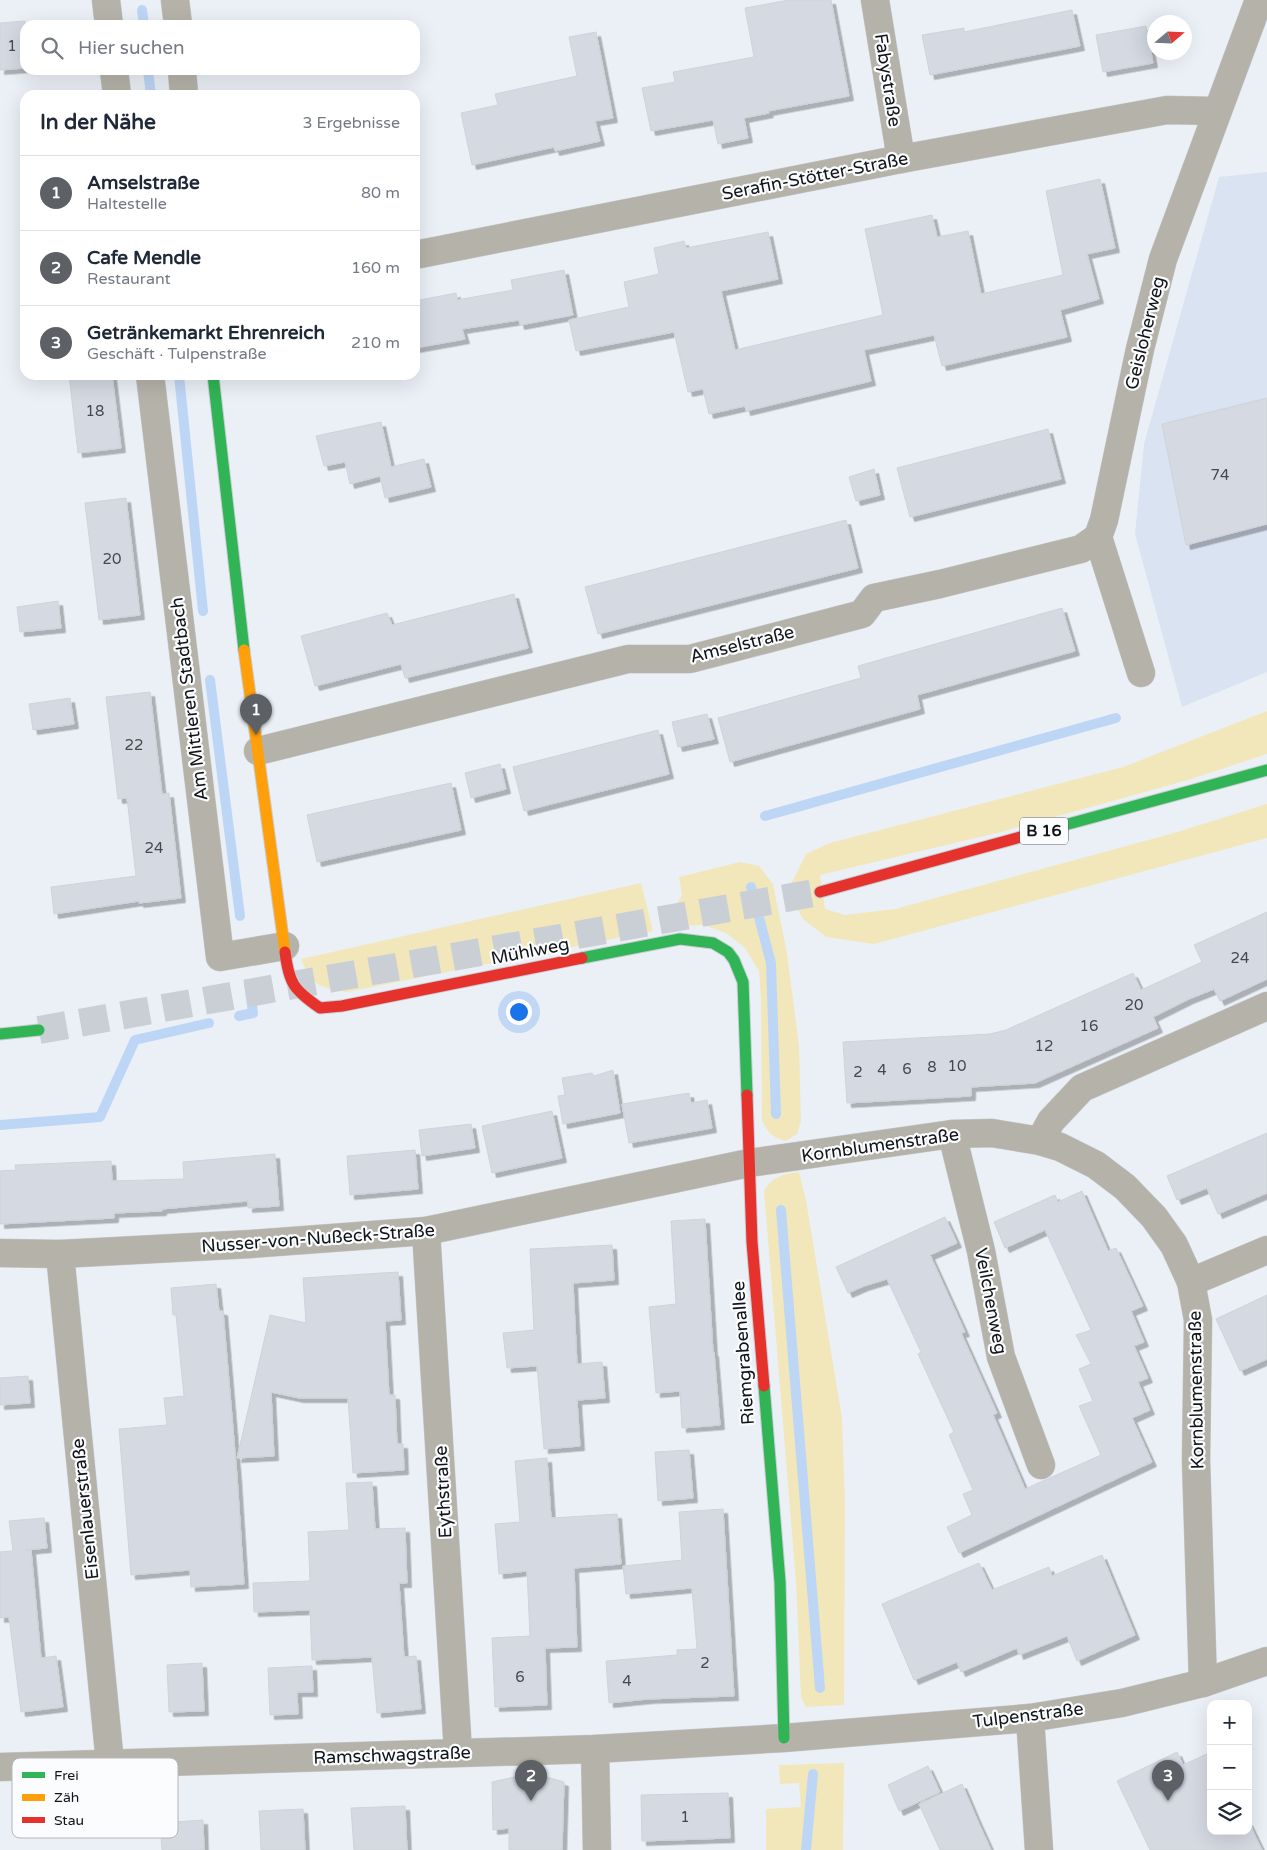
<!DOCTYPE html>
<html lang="de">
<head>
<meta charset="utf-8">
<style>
	:root { --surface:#fff; --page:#f2f2f3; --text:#1f2937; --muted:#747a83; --line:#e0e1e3; --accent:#5d6166 }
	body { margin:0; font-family:"Varela Round",sans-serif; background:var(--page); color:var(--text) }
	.controls { position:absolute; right:15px; bottom:15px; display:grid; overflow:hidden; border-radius:10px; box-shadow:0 5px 20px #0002 }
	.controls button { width:45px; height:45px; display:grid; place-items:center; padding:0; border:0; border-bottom:1px solid var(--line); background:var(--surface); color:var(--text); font:25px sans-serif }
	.compass { position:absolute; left:1147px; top:15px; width:45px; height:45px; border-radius:50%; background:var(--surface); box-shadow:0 5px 20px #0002; rotate:71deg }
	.you { position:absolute; left:518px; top:1011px; width:18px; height:18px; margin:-12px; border:4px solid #fff; border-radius:50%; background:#1a73e8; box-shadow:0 0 0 8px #1a73e833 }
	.badge { display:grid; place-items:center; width:32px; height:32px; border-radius:50%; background:var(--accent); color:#fff; font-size:16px; font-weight:700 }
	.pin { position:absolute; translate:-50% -41px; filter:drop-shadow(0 1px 2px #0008) }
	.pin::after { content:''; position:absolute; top:26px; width:18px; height:15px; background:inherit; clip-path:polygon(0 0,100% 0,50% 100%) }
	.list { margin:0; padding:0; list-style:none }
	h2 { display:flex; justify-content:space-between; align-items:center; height:65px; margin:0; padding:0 20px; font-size:21px }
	h2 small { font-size:16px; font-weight:400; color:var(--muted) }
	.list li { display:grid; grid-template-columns:32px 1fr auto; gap:15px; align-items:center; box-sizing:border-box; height:75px; padding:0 20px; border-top:1px solid var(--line) }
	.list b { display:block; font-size:19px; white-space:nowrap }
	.list p { margin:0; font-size:16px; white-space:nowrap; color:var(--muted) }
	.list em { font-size:16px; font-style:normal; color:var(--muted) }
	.icon { flex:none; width:28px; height:28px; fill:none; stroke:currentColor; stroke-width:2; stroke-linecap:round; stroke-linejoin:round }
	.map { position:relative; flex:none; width:1267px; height:1850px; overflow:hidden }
	.search { position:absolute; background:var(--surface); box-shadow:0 5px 20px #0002; left:20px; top:20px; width:400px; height:55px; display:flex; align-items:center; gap:12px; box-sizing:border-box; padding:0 18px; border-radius:15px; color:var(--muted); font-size:19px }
	.panel { position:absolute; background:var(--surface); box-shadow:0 5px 20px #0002; left:20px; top:90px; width:400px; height:290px; border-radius:15px }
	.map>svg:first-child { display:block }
	.built { fill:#dae3f1 }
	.green { fill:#f2e7ba }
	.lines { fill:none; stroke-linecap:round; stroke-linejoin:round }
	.stream { stroke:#bed6f6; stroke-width:10 }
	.building { fill:#d4d9e2; stroke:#cfd3d9; filter:url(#shadow) }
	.primary-tunnel { stroke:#cacfd6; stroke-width:28; stroke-dasharray:28 14; stroke-linecap:butt }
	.street-casing { stroke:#c9cdd2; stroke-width:29 }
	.fast-casing { stroke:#c9cdd2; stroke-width:13 }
	.slow-casing { stroke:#c9cdd2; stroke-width:13 }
	.jam-casing { stroke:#c9cdd2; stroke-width:13 }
	.street { stroke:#b5b3a9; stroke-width:28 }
	.fast { stroke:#30b455; stroke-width:11 }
	.slow { stroke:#ff9f0a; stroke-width:11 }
	.jam { stroke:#e5322d; stroke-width:11 }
	.labels { text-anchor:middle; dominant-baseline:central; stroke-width:4.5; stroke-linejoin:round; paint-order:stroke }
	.number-label { font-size:15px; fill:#45484e }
	.shield { fill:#fafcfe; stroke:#575a5d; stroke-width:1 }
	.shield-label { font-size:16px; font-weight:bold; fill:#111418 }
	.street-label { font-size:18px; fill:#111418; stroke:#fafcfe }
	.key { fill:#fafcfe; stroke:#b4b6b9; stroke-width:1 }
	.key-label { font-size:14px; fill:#111418 }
</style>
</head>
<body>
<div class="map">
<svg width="1267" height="1850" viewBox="0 0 1267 1850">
	<defs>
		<filter id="shadow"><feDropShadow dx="4.5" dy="4.5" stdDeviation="0" flood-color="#0004"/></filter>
	</defs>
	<rect width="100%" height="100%" fill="#ebf0f7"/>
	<polygon class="built" points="1267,172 1267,672 1182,707 1135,534 1144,444 1219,177"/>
	<g class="green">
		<polygon points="1267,711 1267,754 1188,780 1001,832 820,875 825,909 845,915 895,909 1174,833 1267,804 1267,838 874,944 826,937 803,919 794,903 791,884 806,854 830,843 1123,767"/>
		<path d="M740,862L759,866L773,884L787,953L799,1046L801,1121L797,1134L786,1141C773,1138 768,1133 762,1121L761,998L759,971L745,948L726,933L703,925L670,927L666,910L676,905L682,895L679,877Z"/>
		<path d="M641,883L653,931L347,992C318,987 314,987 301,959Z"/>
		<path d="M799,1172L806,1200L842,1418L845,1501L844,1705L806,1707L801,1697L796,1583L764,1191C772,1177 783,1174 799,1172Z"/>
		<polygon points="844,1763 843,1850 766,1850 766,1809 801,1807 799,1783 780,1784 779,1765"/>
	</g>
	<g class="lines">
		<g class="stream">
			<polyline points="142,10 144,25"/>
			<polyline points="148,70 151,95"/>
			<polyline points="179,375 203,611"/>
			<polyline points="210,680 240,916"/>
			<polyline points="765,816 1116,718"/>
			<polyline points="751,887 771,963 776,1114"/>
			<polyline points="239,1016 253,1013 249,984"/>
			<polyline points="0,1125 100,1117 135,1040 209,1023"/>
			<polyline points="781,1210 820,1688"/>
			<polyline points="806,1850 813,1774"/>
		</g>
	</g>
	<g class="building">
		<polygon points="789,0 831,0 849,96 768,111 769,113 744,118 748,138 718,144 713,120 651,131 642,88 675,82 673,72 754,57 745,8"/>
		<polygon points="1072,10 1080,46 930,75 922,35 964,28 964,32"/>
		<polygon points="25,21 25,68 0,70 0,23"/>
		<polygon points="1146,26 1153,63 1103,72 1096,35"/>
		<polygon points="596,32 613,118 595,121 600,141 555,151 554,147 472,165 461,113 498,105 495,94 577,76 569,37"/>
		<polygon points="1100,179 1115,248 1087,254 1099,299 1060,310 1067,337 942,366 934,335 864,350 871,381 746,411 745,406 709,414 703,389 688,392 674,332 576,351 569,320 629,307 624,282 659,274 654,248 684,241 686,248 768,232 778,279 721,291 735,350 883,315 865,229 932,215 937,237 968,231 981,294 1063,275 1046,191"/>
		<polygon points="564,270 573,315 520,325 519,320 462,329 465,339 415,348 415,301 456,293 457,300 513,290 511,280"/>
		<polygon points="69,375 112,375 121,448 78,453"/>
		<polygon points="1267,398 1267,524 1186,545 1162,424"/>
		<polygon points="381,422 391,467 424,459 431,487 385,498 380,476 350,484 345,462 324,466 316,436"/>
		<polygon points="1048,429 1061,479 910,517 897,468"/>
		<polygon points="874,469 880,495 856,501 849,477"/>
		<polygon points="126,498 140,615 99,620 85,503"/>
		<polygon points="846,520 858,568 598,634 585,587"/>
		<polygon points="514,594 528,648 405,678 401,664 315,686 301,636 387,613 392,625"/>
		<polygon points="58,601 61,628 20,632 17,607"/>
		<polygon points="1062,608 1075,651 917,695 920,709 730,762 718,718 861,678 858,666"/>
		<polygon points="150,692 162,794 169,793 181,898 139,903 139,901 54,914 51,887 136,876 127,798 118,799 106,697"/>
		<polygon points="70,698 74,724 33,730 29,704"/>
		<polygon points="707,714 714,739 678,747 672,722"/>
		<polygon points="658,730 669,774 524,811 513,767"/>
		<polygon points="500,764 506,789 471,798 465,773"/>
		<polygon points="451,783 461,830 317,862 307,815"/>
		<polygon points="1267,912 1267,979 1220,1001 1214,989 1189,999 1153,1017 1158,1028 1035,1083 971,1087 971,1096 847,1103 843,1042 990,1034 1006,1030 1133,973 1141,990 1202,962 1194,945"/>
		<polygon points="613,1070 620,1113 563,1124 558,1096 565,1095 562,1078 592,1073 594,1076"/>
		<polygon points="689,1093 691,1103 707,1100 712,1128 629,1143 622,1104"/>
		<polygon points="552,1111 562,1158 492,1173 482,1126"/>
		<polygon points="471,1124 475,1148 422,1156 419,1130"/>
		<polygon points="1267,1133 1267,1193 1218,1214 1207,1188 1177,1200 1167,1176"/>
		<polygon points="415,1150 418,1189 350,1195 347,1156"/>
		<polygon points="275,1154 279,1206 248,1208 248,1201 162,1209 162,1211 114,1213 114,1218 0,1224 0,1171 16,1170 15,1165 111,1161 112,1181 184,1179 183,1162"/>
		<polygon points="1082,1191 1108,1251 1116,1248 1143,1306 1131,1311 1144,1342 1134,1346 1148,1378 1138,1382 1150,1410 1132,1418 1152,1462 959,1553 947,1527 972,1515 963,1494 973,1490 949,1435 954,1432 918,1354 921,1352 887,1279 864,1286 848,1293 836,1267 945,1217 957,1243 930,1255 965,1332 961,1333 997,1413 993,1415 1025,1489 1101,1455 1079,1406 1093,1401 1079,1369 1091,1364 1076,1335 1091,1330 1045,1230 1005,1248 994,1222 1055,1195 1058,1202"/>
		<polygon points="705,1219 713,1352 714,1352 720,1425 682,1428 680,1391 656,1393 649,1307 676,1304 671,1221"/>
		<polygon points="612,1245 614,1280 573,1283 577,1364 602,1362 605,1398 577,1400 580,1446 544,1449 537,1366 507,1368 503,1333 534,1330 530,1249"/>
		<polygon points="398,1272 401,1320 385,1321 389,1395 395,1395 397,1444 403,1444 404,1470 353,1473 348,1398 299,1398 271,1392 274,1456 237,1458 270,1315 306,1323 303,1278"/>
		<polygon points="216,1284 219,1311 223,1311 237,1476 244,1584 191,1587 190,1570 131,1575 119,1429 167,1425 164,1398 184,1396 176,1315 173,1315 171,1288"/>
		<polygon points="1267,1295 1267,1359 1240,1371 1216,1319"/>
		<polygon points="28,1376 30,1403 0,1405 0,1378"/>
		<polygon points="689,1450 693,1498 658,1501 655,1452"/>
		<polygon points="547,1458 551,1518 617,1514 621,1564 574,1568 577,1647 545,1648 547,1705 495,1707 492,1638 530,1636 527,1571 499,1574 495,1524 520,1522 515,1461"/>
		<polygon points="372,1482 375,1529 405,1528 407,1583 399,1583 404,1657 416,1656 421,1709 377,1713 372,1657 312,1660 310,1610 254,1612 253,1583 310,1581 308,1532 349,1530 346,1483"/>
		<polygon points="723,1509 734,1696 648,1699 609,1703 606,1661 677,1655 677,1650 697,1649 692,1588 626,1594 623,1566 682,1560 679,1512"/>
		<polygon points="44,1518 47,1548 25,1550 31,1550 41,1658 56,1656 63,1707 21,1712 9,1617 0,1618 0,1552 13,1551 9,1521"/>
		<polygon points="1102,1555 1135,1635 1077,1661 1067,1636 1019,1655 1017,1648 961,1672 957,1662 914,1680 882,1604 979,1563 992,1590 1049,1567 1052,1576"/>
		<polygon points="202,1663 204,1711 169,1712 167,1665"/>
		<polygon points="312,1666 313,1692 297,1692 298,1714 270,1715 268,1668"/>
		<polygon points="1177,1752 1183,1765 1211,1752 1211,1831 1248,1831 1248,1821 1262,1850 1150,1850 1117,1781"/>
		<polygon points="928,1766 940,1792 899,1811 888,1785"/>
		<polygon points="519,1776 543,1776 564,1782 562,1850 509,1850 509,1828 493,1830 492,1782"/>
		<polygon points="962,1784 976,1817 991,1850 940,1850 919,1804"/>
		<polygon points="728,1793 730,1838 642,1841 641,1795"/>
		<polygon points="405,1806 407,1850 354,1850 351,1808"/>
		<polygon points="303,1809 305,1850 261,1850 259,1811"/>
		<polygon points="203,1820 204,1850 162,1850 160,1823"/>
	</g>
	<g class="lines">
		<polyline class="primary-tunnel" points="39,1030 820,892"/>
		<defs>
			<g id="street">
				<polyline points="106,0 109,25"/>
				<polyline points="175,0 178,25"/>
				<polyline points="875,0 901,159"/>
				<polyline points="114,70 117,95"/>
				<polyline points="182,70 184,95"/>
				<polyline points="415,255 901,159 1167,110 1216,111"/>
				<polyline points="150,375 220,957 285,946"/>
				<polyline points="1141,673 1098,537 1104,520 1140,349 1163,259 1259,0"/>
				<polyline points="258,751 628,659 690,659 862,614 874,598 940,584 1081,549 1098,537"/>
				<polyline points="952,1134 981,1251 1001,1357 1041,1465"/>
				<polyline points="1040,1141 1051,1121 1082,1088 1267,1006"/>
				<polyline points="426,1231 458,1752"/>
				<polyline points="0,1253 60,1254 251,1244 426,1231 749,1163 952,1134 992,1133 1040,1141 1060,1147 1096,1165 1125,1187 1154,1217 1174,1245 1191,1282 1198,1320 1196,1460 1203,1683"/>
				<polyline points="60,1254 110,1763"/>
				<polyline points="1191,1282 1267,1250"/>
				<polyline points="1030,1718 1039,1850"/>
				<polyline points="595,1749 597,1850"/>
				<polyline points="0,1767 595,1749 784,1738 1030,1718 1122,1703 1203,1683 1267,1661"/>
			</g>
			<g id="fast">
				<polyline points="213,375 244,650"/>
				<polyline points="1061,826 1267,770"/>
				<polyline points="582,958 680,939 713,943 728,952 734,960 743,982 747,1095"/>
				<polyline points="0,1034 39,1030"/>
				<polyline points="764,1386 780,1582 784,1738"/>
			</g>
			<polyline id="slow" points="244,650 285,952"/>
			<g id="jam">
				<polyline points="820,892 1061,826"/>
				<path d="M285,952C289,984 294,990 320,1008L342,1006L582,958"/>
				<polyline points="747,1095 752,1242 764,1386"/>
			</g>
		</defs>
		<use href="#street" class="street-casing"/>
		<use href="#fast" class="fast-casing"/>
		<use href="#slow" class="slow-casing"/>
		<use href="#jam" class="jam-casing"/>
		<use href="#street" class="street"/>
		<use href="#fast" class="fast"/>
		<use href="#slow" class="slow"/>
		<use href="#jam" class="jam"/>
	</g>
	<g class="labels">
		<g class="number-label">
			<text x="12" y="46">1</text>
			<text x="95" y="411">18</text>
			<text x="1220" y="475">74</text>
			<text x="112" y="559">20</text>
			<text x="134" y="745">22</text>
			<text x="154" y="848">24</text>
			<text x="1240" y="958">24</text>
			<text x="1134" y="1005">20</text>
			<text x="1089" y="1026">16</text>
			<text x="1044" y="1046">12</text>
			<text x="957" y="1066">10</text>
			<text x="932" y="1067">8</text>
			<text x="907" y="1069">6</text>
			<text x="882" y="1070">4</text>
			<text x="858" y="1072">2</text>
			<text x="705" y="1663">2</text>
			<text x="520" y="1677">6</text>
			<text x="627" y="1681">4</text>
			<text x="685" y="1817">1</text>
		</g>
		<rect class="shield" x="1020" y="817.5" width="48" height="27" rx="4"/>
		<g class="shield-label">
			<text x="1044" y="831">B 16</text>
		</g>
		<g class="street-label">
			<text transform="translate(888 80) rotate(81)">Fabystraße</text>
			<text transform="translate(815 176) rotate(-11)">Serafin-Stötter-Straße</text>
			<text transform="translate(1145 333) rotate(-76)">Geisloherweg</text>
			<text transform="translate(742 644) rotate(-14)">Amselstraße</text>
			<text transform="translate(189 699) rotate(-97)">Am Mittleren Stadtbach</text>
			<text transform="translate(530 951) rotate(-11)">Mühlweg</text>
			<text transform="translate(880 1145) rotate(-8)">Kornblumenstraße</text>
			<text transform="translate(318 1238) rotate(-4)">Nusser-von-Nußeck-Straße</text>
			<text transform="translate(991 1301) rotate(79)">Veilchenweg</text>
			<text transform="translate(743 1353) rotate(-94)">Riemgrabenallee</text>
			<text transform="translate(1196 1390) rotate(-91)">Kornblumenstraße</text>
			<text transform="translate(443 1492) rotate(-93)">Eythstraße</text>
			<text transform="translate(85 1509) rotate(-96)">Eisenlauerstraße</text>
			<text transform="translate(1028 1715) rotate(-7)">Tulpenstraße</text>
			<text transform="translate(392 1755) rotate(-2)">Ramschwagstraße</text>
		</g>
	</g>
	<rect x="12" y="1758" width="166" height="80" rx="8" class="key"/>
	<rect x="22" y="1772" width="23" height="6" fill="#30b455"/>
	<rect x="22" y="1794" width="23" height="7" fill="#ff9f0a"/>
	<rect x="22" y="1817" width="23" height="6" fill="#e5322d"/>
	<g class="key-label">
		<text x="54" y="1780">Frei</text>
		<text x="54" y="1802">Zäh</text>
		<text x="54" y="1825">Stau</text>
	</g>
</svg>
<div class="controls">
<button>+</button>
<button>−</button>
<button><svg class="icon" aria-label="layers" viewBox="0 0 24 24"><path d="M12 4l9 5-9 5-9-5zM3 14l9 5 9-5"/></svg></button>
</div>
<svg class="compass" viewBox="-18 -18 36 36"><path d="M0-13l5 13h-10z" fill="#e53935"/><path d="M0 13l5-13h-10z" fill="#747a83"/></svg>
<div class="you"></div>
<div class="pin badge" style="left:256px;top:735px">1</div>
<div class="pin badge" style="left:531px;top:1801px">2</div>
<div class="pin badge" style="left:1168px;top:1801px">3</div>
<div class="search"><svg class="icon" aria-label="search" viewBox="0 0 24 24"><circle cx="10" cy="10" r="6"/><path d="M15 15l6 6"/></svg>Hier suchen</div>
<section class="panel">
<h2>In der Nähe<small>3 Ergebnisse</small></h2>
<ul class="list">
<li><span class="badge">1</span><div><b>Amselstraße</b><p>Haltestelle</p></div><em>80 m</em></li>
<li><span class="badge">2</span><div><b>Cafe Mendle</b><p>Restaurant</p></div><em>160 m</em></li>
<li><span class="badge">3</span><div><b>Getränkemarkt Ehrenreich</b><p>Geschäft · Tulpenstraße</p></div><em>210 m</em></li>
</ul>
</section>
</div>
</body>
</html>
